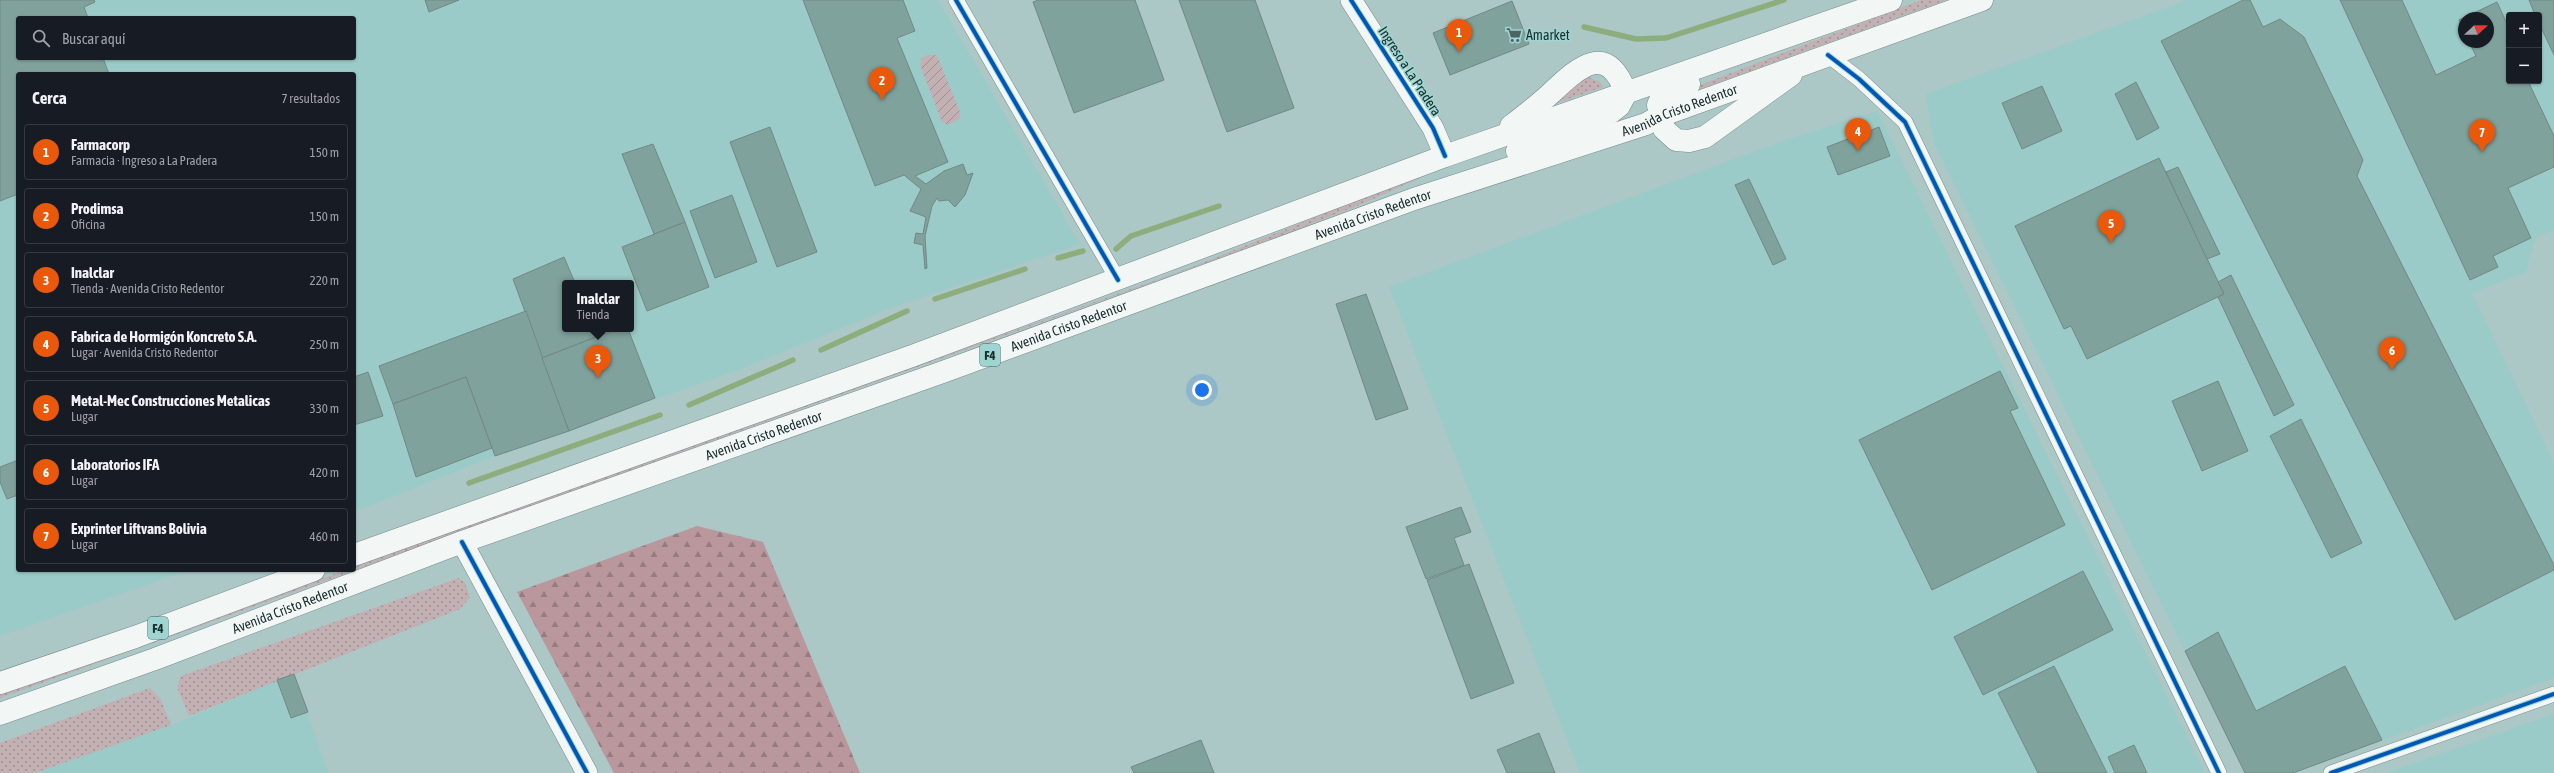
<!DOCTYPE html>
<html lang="es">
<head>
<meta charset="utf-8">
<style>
	:root { --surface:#171b24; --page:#20242c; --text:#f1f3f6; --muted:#9ea1a6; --line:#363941; --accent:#ea580c }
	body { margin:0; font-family:"Asap Condensed",sans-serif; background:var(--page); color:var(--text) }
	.controls { position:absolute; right:12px; top:12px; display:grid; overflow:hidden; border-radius:4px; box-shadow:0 1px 3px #0004 }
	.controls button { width:36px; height:36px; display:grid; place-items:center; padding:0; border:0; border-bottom:1px solid var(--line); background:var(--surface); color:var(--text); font:20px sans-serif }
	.compass { position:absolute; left:2458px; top:12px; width:36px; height:36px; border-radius:50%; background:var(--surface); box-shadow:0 1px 3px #0004; rotate:68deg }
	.you { position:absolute; left:1202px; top:390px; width:14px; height:14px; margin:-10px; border:3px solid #fff; border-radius:50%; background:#1a73e8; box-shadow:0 0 0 6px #1a73e833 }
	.badge { display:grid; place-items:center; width:26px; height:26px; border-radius:50%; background:var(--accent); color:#fff; font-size:13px; font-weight:700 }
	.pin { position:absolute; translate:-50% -33px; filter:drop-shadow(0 1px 2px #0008) }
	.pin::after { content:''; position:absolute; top:21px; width:14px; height:12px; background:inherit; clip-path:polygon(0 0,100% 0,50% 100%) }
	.popup { position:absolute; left:562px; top:280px; width:72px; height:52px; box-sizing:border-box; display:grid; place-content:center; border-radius:4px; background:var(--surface); filter:drop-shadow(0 1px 3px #0005); font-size:13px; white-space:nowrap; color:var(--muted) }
	.popup b { font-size:15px; color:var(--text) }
	.popup::after { content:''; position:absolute; left:50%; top:100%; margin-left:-8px; border:8px solid transparent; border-top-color:var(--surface) }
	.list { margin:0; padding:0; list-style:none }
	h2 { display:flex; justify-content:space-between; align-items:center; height:52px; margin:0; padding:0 16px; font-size:17px }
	h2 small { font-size:13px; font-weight:400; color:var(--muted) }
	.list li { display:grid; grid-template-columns:26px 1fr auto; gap:12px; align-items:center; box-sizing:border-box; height:56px; margin:0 8px 8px; padding:0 8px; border:1px solid var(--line); border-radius:4px }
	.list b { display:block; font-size:15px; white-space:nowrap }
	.list p { margin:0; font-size:13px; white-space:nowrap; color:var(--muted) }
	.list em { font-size:13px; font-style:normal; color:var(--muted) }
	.icon { flex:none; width:22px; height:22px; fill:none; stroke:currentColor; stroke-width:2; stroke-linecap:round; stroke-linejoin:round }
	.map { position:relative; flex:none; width:2554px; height:773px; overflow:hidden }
	.search { position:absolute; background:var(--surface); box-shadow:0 1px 3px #0004; left:16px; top:16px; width:340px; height:44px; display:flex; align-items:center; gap:10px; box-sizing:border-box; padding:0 14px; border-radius:4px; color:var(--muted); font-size:15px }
	.panel { position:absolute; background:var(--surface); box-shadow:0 1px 3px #0004; left:16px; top:72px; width:340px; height:500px; border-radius:4px }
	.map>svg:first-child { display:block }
	.built { fill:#9acbc8; fill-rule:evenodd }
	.grass { fill:url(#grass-dots) }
	.forest { fill:url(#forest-firs) }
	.garden { fill:url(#garden-furrows) }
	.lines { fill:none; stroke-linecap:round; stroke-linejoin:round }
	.stream { stroke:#8cae7c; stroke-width:5.5 }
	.building { fill:#80a29c; stroke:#738885 }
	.street-casing { stroke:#758c8b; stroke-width:16 }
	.secondary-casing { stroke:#758c8b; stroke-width:22 }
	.highway-casing { stroke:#758c8b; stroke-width:23 }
	.street { stroke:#f2f7f6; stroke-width:15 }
	.secondary { stroke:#f2f7f6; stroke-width:21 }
	.highway { stroke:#f2f7f6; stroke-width:22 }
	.cycleway-casing { stroke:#9ed4d1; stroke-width:6 }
	.cycleway { stroke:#0057b8; stroke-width:4 }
	.labels { text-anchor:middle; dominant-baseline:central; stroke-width:3.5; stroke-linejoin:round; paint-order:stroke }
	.shield { fill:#9ed4d1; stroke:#41605e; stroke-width:1 }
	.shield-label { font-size:13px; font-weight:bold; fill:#192e2d }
	.poi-label { font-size:14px; fill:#192e2d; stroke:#9ed4d1; text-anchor:start }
	.street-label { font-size:14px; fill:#192e2d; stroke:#9ed4d1 }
</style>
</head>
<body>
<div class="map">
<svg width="2554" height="773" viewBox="0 0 2554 773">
	<defs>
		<pattern id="grass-dots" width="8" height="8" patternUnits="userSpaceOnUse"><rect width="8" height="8" fill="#c3b0b3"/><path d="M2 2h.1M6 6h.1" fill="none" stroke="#9e9092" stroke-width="1.8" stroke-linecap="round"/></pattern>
		<pattern id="forest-firs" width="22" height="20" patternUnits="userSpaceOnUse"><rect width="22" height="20" fill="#b9979d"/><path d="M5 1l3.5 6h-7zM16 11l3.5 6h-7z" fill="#967c80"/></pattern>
		<pattern id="garden-furrows" width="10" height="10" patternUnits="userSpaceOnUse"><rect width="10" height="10" fill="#c3b0b3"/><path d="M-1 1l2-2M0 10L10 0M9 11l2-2" fill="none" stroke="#9e9092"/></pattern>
	</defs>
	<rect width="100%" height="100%" fill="#abc7c6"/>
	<g class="built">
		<path d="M0,0H938L1080,244L893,307L741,369L495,456L354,512V74H18V570H189L0,636ZM18,18H354V58H18ZM565,283H631V329H565Z"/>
		<path d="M2188,0H2554V230L2536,237L2526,272L2472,293L2554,463V678L2293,773H2245L1933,141L1926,94ZM2509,15H2539V81H2509ZM2464,18H2488V42H2464Z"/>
		<polygon points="1877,111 2041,443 2205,773 1580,773 1389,287 1780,142"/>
		<polygon points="294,674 328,773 35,773 171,725"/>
		<polygon points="2554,714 2554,773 2386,773"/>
	</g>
	<g class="grass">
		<polygon points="1921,0 1946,0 1700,89 1700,85"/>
		<polygon points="1588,77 1600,82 1603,87 1554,104 1581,78"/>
		<polygon points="1592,114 1438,170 1357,206 1261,243 0,698 0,694 346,570 354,570 356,566 1192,267 1438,168"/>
		<polygon points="459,578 465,583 470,597 460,609 189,716 177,687 181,676"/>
		<polygon points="150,688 160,698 171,725 35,773 0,773 0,743"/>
	</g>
	<polygon class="forest" points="697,526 763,542 860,773 614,773 517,592"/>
	<polygon class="garden" points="927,55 937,55 960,112 960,118 948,125 942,122 920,65 921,59"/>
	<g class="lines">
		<g class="stream">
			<polyline points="1584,27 1636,39 1666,38 1784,0"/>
			<polyline points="1116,249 1131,236 1219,206"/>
			<polyline points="1058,258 1083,251"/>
			<polyline points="935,299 1025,269"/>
			<polyline points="821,350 907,311"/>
			<polyline points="689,405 793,360"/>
			<polyline points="469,483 660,415"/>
		</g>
	</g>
	<g class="building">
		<polygon points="0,0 94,0 95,2 84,7 88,18 18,18 18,58 103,58 109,74 18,74 18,194 0,201"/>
		<polygon points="425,0 459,0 429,12"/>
		<polygon points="803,0 903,0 915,31 897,38 948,162 915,176 926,184 944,171 963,164 967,175 973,173 965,195 955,207 948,200 939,201 937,198 932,206 925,236 927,268 925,269 923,245 914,243 916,233 923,234 926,217 910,211 921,189 904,175 875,186"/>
		<polygon points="1038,0 1135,0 1164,80 1074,113 1033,2"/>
		<polygon points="1179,0 1255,0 1294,108 1227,132"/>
		<polygon points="2243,0 2250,0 2263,27 2280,19 2304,37 2363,160 2357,176 2554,565 2554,570 2455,620 2161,41"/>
		<polygon points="2340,0 2402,0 2436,75 2476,56 2469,42 2488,42 2488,18 2464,18 2464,31 2459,20 2497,2 2509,28 2509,81 2528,81 2554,136 2554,167 2508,188 2531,238 2493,256 2498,267 2470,280"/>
		<polygon points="2529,0 2554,0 2554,55 2539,23 2539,15 2535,15"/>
		<polygon points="1512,1 1529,44 1450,75 1433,33"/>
		<polygon points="2136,82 2159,128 2137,140 2115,94"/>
		<polygon points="2042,86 2062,131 2022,149 2002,103"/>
		<polygon points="770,127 817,252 777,267 730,142"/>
		<polygon points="1879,127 1890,156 1838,175 1827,147"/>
		<polygon points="653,144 685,222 654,234 622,154"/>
		<polygon points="2159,158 2224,294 2087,359 2071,326 2064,329 2015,226"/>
		<polygon points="2178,167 2220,254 2207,259 2166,172"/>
		<polygon points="1749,179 1786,259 1773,265 1735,185"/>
		<polygon points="732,195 757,262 715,278 690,211"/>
		<polygon points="685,222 709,287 647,311 622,247"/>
		<polygon points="564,257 575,283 565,283 565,329 595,329 598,336 542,358 513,279"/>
		<polygon points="2231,275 2294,405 2274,416 2218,297 2224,294 2218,282"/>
		<polygon points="1366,294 1408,409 1376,420 1336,304"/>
		<polygon points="526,311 569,431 495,456 466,377 393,404 379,366"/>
		<polygon points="617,329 628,329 655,398 569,431 542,358"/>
		<polygon points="2000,371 2018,408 2010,411 2065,525 1932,590 1859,440"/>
		<polygon points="368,372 383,416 354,425 354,377"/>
		<polygon points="466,377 492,448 416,477 393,404"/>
		<polygon points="2218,381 2248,451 2202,471 2172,401"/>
		<polygon points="2301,419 2362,543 2331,558 2270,436"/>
		<polygon points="18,460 18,495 7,499 0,482 0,467"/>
		<polygon points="1461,507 1471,532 1454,538 1464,565 1426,579 1406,527"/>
		<polygon points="1469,564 1514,683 1471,699 1427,580"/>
		<polygon points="2083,571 2113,630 1983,695 1954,637"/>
		<polygon points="2218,632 2256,711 2345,666 2382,740 2293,773 2245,773 2185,651"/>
		<polygon points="2054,666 2107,773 2038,773 1998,693"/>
		<polygon points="294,674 308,712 291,718 277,680"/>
		<polygon points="1539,733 1555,773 1507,773 1497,750"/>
		<polygon points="1201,740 1214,773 1134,773 1131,767"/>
		<polygon points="2134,745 2147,773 2115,773 2108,757"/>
	</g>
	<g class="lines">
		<defs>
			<g id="street">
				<polyline points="956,0 1118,280"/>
				<polyline points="1828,55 1859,79 1905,122 2219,773"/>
				<polyline points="2331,773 2554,694"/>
			</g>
			<g id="secondary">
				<polyline points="1351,0 1433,128 1445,156"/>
				<polyline points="462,542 587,773"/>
			</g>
			<g id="highway">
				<polyline points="1689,84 1664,93 1658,105 1664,129 1676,140 1689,141 1705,137 1791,75"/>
				<path d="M1511,126C1524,116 1537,106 1549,95C1577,69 1606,39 1626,93L1619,106L1602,119L1517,151"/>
				<polyline points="354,555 912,356 1445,156 1891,0"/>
				<polyline points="0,683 135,637 314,570"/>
				<path id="s1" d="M0,714L155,659L462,542L940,373L1414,199L1646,124L1660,116L1982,0"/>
			</g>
		</defs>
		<use href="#street" class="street-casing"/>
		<use href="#secondary" class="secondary-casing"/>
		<use href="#highway" class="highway-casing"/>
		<use href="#street" class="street"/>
		<use href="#secondary" class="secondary"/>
		<use href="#highway" class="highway"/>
		<defs>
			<g id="cycleway">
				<polyline points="956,0 1118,280"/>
				<polyline points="1351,0 1433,128 1445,156"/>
				<polyline points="1828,55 1859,79 1905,122 2219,773"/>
				<polyline points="462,542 587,773"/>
				<polyline points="2331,773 2554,694"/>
			</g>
		</defs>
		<use href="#cycleway" class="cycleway-casing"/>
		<use href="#cycleway" class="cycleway"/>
	</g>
	<defs>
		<symbol id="supermarket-bare" viewBox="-9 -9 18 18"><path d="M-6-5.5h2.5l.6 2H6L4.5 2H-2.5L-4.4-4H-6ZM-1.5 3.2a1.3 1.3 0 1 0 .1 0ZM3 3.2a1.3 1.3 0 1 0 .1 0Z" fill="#4c6463" stroke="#9ed4d1" stroke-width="2.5" paint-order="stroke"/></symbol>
	</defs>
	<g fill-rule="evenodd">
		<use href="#supermarket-bare" x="1503" y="24" width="22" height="22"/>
	</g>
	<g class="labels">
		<g class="shield">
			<rect x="980" y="344" width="20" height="22" rx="3"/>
			<rect x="148" y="617" width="20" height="22" rx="3"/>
		</g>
		<g class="shield-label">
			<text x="990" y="355">F4</text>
			<text x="158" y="628">F4</text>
		</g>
		<g class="poi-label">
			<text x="1526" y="35">Amarket</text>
		</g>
		<g class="street-label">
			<text transform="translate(1410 71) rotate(57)">Ingreso a La Pradera</text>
			<text stroke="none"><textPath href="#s1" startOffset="1785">Avenida Cristo Redentor</textPath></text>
			<text stroke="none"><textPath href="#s1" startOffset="1461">Avenida Cristo Redentor</textPath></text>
			<text stroke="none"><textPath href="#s1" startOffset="1137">Avenida Cristo Redentor</textPath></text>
			<text stroke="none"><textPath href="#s1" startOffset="813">Avenida Cristo Redentor</textPath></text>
			<text stroke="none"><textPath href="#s1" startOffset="309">Avenida Cristo Redentor</textPath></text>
		</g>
	</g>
</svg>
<div class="controls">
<button>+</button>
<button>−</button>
</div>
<svg class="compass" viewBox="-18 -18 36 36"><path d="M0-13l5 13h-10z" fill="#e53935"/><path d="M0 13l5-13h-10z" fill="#9ea1a6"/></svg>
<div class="you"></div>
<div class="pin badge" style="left:1459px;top:52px">1</div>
<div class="pin badge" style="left:882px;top:100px">2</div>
<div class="pin badge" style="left:598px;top:378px">3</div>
<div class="popup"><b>Inalclar</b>Tienda</div>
<div class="pin badge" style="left:1858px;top:151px">4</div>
<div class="pin badge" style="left:2111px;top:243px">5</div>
<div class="pin badge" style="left:2392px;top:370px">6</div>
<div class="pin badge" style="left:2482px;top:152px">7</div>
<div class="search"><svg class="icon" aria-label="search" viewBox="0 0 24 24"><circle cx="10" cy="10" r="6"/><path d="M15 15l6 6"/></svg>Buscar aquí</div>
<section class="panel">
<h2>Cerca<small>7 resultados</small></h2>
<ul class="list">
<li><span class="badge">1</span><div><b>Farmacorp</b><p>Farmacia · Ingreso a La Pradera</p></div><em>150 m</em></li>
<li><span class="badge">2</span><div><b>Prodimsa</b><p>Oficina</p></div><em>150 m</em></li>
<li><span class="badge">3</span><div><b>Inalclar</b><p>Tienda · Avenida Cristo Redentor</p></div><em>220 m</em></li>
<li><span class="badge">4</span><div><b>Fabrica de Hormigón Koncreto S.A.</b><p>Lugar · Avenida Cristo Redentor</p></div><em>250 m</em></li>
<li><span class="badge">5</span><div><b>Metal-Mec Construcciones Metalicas</b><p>Lugar</p></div><em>330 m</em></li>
<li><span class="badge">6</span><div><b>Laboratorios IFA</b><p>Lugar</p></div><em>420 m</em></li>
<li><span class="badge">7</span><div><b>Exprinter Liftvans Bolivia</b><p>Lugar</p></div><em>460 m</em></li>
</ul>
</section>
</div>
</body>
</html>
